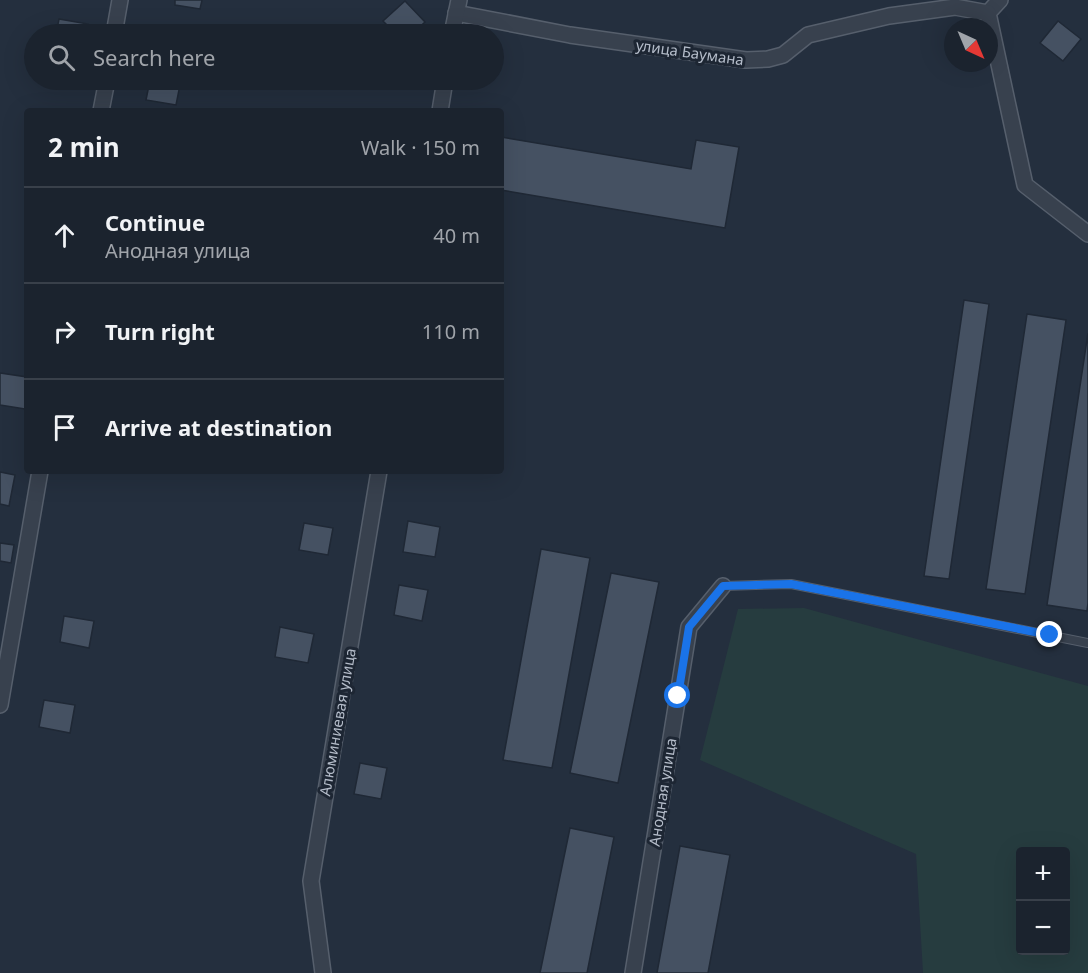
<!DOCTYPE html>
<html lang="en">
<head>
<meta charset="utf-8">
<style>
	:root { --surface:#1b232e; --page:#242b36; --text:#f1f3f6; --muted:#a0a4aa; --line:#39404a }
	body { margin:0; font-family:"Noto Sans",sans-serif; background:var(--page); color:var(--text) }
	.controls { position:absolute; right:18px; bottom:18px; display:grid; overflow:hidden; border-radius:6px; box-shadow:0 6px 24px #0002 }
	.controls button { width:54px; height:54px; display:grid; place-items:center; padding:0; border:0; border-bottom:2px solid var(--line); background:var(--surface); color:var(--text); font:30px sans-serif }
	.compass { position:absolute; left:944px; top:18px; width:54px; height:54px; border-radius:50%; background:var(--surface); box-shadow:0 6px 24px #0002; rotate:136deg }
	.stop { position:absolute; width:18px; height:18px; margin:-14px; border:4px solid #1a73e8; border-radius:50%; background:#fff }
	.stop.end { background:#1a73e8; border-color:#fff; box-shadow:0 2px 6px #0008 }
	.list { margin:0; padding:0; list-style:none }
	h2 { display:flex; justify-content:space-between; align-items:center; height:78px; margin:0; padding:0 24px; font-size:26px }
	h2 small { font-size:20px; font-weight:400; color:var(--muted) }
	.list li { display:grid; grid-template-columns:39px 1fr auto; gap:18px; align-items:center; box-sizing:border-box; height:96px; padding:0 24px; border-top:2px solid var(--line) }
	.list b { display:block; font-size:22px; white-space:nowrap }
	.list p { margin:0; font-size:20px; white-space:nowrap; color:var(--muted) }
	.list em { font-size:20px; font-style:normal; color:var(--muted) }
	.icon { flex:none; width:33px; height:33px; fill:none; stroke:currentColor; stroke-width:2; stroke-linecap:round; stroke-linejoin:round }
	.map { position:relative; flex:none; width:1088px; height:973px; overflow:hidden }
	.search { position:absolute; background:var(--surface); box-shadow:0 6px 24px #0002; left:24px; top:24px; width:480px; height:66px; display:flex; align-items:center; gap:15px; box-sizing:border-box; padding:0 21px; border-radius:33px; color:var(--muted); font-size:22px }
	.panel { position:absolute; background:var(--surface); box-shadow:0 6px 24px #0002; left:24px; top:108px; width:480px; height:366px; border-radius:6px }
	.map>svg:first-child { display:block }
	.green { fill:#263c3f; fill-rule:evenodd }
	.building { fill:#455162; stroke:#1f2835; stroke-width:1.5 }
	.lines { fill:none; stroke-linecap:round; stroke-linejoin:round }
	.lane-casing { stroke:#565f6c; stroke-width:10 }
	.street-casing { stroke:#565f6c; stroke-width:18 }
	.lane { stroke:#38414e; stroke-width:8 }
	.street { stroke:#38414e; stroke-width:15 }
	.route { stroke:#1a73e8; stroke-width:8 }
	.labels { text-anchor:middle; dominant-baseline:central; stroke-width:6; stroke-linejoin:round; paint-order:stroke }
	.street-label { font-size:15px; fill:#b4bcc9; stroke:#1d2633 }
</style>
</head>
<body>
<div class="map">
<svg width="1088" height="973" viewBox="0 0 1088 973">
	<rect width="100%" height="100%" fill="#242f3e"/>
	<path class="green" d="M804,608L1088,686V973H923L916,854L700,760L738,609ZM1020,852H1066V950H1020Z"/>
	<g class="building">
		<polygon points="175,0 202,0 200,9 175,5"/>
		<polygon points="405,1 425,22 412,34 396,34 383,21"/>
		<polygon points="59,19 88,24 87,34 56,34"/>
		<polygon points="1058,21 1081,39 1063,61 1040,43"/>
		<polygon points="150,80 181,80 176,105 146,100"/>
		<polygon points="501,137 691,169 696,140 739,147 725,228 501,190"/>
		<polygon points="964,300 989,304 949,579 924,576"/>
		<polygon points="1027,314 1066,320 1025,594 986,589"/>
		<polygon points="1088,333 1088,603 1087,611 1047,605"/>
		<polygon points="0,373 27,377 25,409 0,405"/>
		<polygon points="0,472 15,475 9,506 0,504"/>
		<polygon points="408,521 440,527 435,557 403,552"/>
		<polygon points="304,523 333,528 328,555 299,550"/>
		<polygon points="0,543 14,545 11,563 0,561"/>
		<polygon points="541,549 590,558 552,768 503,760"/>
		<polygon points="611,573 659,582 618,783 570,773"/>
		<polygon points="399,585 428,590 422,621 394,615"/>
		<polygon points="64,616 94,621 89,648 60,642"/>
		<polygon points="280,627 314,634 308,663 275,657"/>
		<polygon points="44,700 75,705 70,733 39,727"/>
		<polygon points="360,763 387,768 381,799 354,794"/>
		<polygon points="570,828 614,837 587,973 540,973"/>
		<polygon points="680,846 730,855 708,973 657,973"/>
	</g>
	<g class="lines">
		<defs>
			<polyline id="lane" points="723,586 791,584 1088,643"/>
			<g id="street">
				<polyline points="1000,0 988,13 1025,185 1088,234"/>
				<polyline points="456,13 570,35 746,60 768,59 783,55 808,35 889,16 955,7 988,13"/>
				<polyline points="114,34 120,0"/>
				<polyline points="452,34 459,0"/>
				<polyline points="101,111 107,80"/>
				<polyline points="440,111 445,80"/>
				<polyline points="0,705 40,471"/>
				<polyline points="323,973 311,881 379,471"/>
				<polyline points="633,973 689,627 723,586"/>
			</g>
		</defs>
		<use href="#lane" class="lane-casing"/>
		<use href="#street" class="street-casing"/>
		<use href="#lane" class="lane"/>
		<use href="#street" class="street"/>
	</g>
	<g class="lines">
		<polyline class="route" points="678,696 689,627 723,586 791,584 1050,635"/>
	</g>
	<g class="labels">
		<g class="street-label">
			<text transform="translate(690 52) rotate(8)">улица Баумана</text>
			<text transform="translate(337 722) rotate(-80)">Алюминиевая улица</text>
			<text transform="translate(662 792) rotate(-81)">Анодная улица</text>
		</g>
	</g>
</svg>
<div class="controls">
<button>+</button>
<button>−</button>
</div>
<svg class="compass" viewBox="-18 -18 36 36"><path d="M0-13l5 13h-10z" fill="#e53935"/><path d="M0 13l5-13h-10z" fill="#a0a4aa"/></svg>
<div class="stop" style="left:678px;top:696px"></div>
<div class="stop end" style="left:1050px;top:635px"></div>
<div class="search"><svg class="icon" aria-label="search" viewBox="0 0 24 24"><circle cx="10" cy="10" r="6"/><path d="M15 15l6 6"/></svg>Search here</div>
<section class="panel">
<h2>2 min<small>Walk · 150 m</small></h2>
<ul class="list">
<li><svg class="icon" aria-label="ahead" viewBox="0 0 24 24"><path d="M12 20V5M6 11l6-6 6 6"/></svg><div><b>Continue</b><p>Анодная улица</p></div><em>40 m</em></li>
<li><svg class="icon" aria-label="right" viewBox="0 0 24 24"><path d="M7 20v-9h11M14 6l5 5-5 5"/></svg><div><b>Turn right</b></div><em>110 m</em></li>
<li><svg class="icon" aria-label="arrive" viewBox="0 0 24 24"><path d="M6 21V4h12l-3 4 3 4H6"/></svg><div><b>Arrive at destination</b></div></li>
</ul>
</section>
</div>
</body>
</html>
